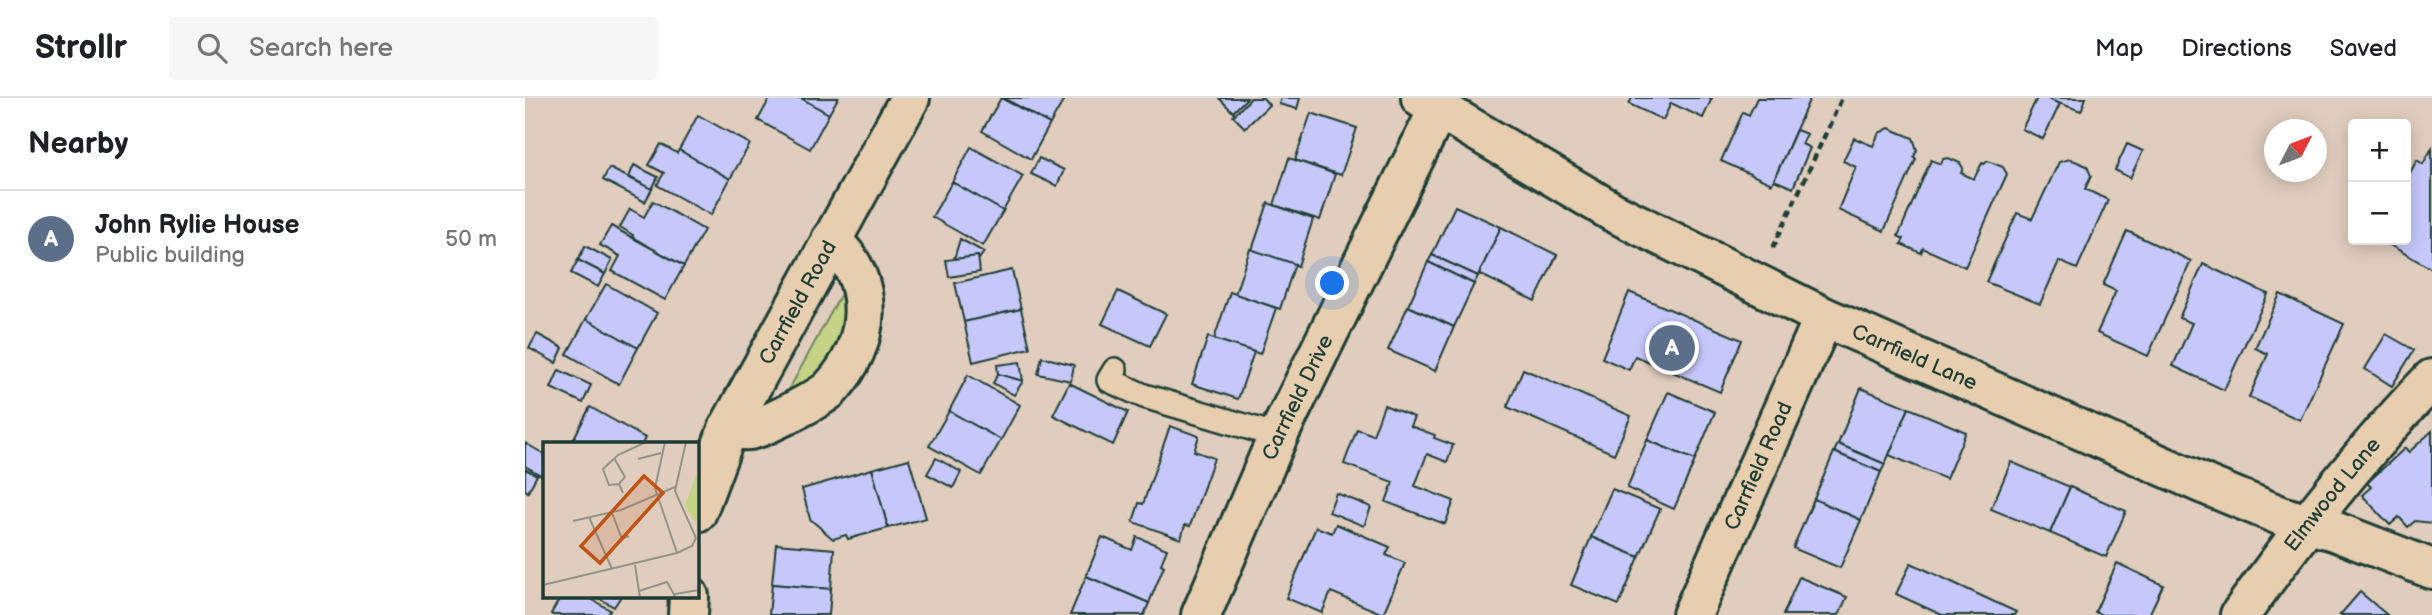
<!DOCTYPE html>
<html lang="en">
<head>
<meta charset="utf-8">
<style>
	:root { --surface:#fff; --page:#f6f6f6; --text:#202124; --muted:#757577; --line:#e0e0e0; --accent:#c8321e }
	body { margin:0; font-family:"Balsamiq Sans",sans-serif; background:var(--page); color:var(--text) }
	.controls { position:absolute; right:21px; top:21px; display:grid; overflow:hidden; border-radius:7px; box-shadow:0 4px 18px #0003 }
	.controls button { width:63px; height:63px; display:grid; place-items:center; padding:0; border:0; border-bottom:2px solid var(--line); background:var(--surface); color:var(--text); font:35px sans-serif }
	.compass { position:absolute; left:1739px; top:21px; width:63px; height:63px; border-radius:50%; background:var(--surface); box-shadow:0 4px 18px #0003; rotate:48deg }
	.you { position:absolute; left:808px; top:186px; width:24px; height:24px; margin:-18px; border:5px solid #fff; border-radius:50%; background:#1a73e8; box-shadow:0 0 0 10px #1a73e833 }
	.badge { display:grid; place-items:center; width:46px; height:46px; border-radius:50%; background:var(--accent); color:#fff; font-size:23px; font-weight:700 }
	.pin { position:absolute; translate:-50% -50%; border:4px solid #fff; box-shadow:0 2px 7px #0006 }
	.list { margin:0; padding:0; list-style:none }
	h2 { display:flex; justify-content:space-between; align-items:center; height:91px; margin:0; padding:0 28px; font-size:30px }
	h2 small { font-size:23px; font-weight:400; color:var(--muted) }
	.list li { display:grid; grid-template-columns:46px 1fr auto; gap:21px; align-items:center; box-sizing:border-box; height:98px; padding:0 28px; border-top:2px solid var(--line) }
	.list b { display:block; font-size:26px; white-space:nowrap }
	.list p { margin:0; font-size:23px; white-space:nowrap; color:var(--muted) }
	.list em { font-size:23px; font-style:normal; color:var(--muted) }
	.icon { flex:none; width:38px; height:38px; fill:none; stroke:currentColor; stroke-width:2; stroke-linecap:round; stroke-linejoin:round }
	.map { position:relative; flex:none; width:1907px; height:517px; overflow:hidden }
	header { display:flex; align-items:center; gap:42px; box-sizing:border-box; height:98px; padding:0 35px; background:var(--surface); border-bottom:2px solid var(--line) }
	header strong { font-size:33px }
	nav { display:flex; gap:38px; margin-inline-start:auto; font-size:24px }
	.search { width:490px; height:63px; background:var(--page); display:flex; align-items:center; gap:18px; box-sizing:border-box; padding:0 24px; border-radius:7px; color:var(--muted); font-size:26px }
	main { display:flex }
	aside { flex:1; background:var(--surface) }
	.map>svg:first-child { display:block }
	.green { fill:#c5d387; stroke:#72885e; stroke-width:2 }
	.building { fill:#c6c8fa; stroke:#1f3d34; stroke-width:2 }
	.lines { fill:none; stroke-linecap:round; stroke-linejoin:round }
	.service-casing { stroke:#1f3d34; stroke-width:28 }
	.minor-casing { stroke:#1f3d34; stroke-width:44 }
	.path { stroke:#1f3d34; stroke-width:4.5; stroke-dasharray:7 5; stroke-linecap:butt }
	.service { stroke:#e6ceaf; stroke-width:23 }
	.minor { stroke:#e6ceaf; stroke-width:38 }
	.labels { text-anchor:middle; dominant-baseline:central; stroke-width:5; stroke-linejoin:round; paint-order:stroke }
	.street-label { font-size:21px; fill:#1f3d34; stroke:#e6ceaf }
	.inset-road { fill:none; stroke:#939387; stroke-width:2 }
	.view { fill:#c05314; fill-opacity:0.15; stroke:#c05314; stroke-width:3.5 }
	.inset-edge { fill:none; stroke:#1f3d34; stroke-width:3.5 }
</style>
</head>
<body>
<header>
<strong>Strollr</strong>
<div class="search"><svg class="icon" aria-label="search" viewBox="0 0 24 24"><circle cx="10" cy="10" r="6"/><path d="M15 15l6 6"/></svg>Search here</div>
<nav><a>Map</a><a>Directions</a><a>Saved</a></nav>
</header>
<main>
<aside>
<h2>Nearby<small></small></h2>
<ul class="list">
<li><span class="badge" style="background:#5c6f8a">A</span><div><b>John Rylie House</b><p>Public building</p></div><em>50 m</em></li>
</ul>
</aside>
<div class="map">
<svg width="1907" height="517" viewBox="0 0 1907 517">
	<rect width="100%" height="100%" fill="#e0cdbe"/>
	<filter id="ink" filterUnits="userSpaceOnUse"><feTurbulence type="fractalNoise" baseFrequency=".0143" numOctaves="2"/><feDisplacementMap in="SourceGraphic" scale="14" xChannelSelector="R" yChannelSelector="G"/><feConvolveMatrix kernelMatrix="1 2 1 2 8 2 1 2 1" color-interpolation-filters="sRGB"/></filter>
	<g filter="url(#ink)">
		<polygon class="green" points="322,185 329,218 302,272 260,299"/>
		<g class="building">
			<polygon points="245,0 276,0 304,16 285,51 233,22"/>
			<polygon points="276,0 313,0 304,16"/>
			<polygon points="476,0 525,26 506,61 457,33"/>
			<polygon points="479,0 540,0 525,26"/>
			<polygon points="694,0 722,0 708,14"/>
			<polygon points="726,0 738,0 744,7 720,30 708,18"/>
			<polygon points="756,0 775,0 772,11 754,6"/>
			<polygon points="1107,0 1187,0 1178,20 1146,5 1138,22 1104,6"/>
			<polygon points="1232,0 1285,0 1247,86 1196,63 1218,14 1224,17"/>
			<polygon points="1512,0 1521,0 1535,6 1518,41 1497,31"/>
			<polygon points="1526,0 1561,0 1556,13 1525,2"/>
			<polygon points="786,15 832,30 816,77 770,62"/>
			<polygon points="173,17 225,46 205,81 154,52"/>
			<polygon points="1364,30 1388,40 1392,52 1389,59 1391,61 1359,133 1313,112 1331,69 1318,63 1329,40 1348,48 1354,35"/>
			<polygon points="1271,32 1282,36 1277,46 1285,50 1268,90 1249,82"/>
			<polygon points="136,46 152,55 154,52 205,81 186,117 132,87 139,75 124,67"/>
			<polygon points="1602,46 1618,53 1605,80 1590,72"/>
			<polygon points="446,49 498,78 478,113 427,84"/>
			<polygon points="1907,50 1907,171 1856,142 1881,142 1881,97 1886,87 1881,84 1881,82 1892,62 1898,66"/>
			<polygon points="514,60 539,72 532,88 506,76"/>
			<polygon points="764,60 810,76 795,122 749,107"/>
			<polygon points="1423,60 1435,65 1438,70 1436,75 1449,81 1457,65 1459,66 1463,63 1478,69 1482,76 1440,169 1398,150 1396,155 1376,146 1379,141 1373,138 1406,62 1416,66 1418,61"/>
			<polygon points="1545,61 1562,68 1566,78 1560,91 1583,102 1552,171 1534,163 1515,206 1461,184 1492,115 1507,121 1534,64"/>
			<polygon points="109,67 133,79 127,91 104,79"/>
			<polygon points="84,70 127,91 120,104 78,82"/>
			<polygon points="427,84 478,113 458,148 407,119"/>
			<polygon points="128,103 179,132 159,168 107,139 108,137 95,129 105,111 119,119"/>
			<polygon points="743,105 788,121 773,168 727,152"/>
			<polygon points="930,108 976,129 953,178 907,157"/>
			<polygon points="86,128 159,168 140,202 87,173 95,158 75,147"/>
			<polygon points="976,129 1032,157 1010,203 954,176"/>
			<polygon points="1602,133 1666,163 1623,258 1572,235 1591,193 1578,187"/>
			<polygon points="435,141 459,154 454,161 453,158 429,161"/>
			<polygon points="60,148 87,162 80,176 53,162"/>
			<polygon points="725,151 770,166 755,211 710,196"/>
			<polygon points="907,157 953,178 949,186 903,164"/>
			<polygon points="453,158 455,174 424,179 421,162"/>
			<polygon points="53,162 80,176 73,189 46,175"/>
			<polygon points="903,164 949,186 929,229 883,208"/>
			<polygon points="1678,166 1743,196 1699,292 1648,268 1667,225 1654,220"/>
			<polygon points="487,172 496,211 439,224 430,185"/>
			<polygon points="81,186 132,215 113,250 61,221"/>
			<polygon points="593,193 641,216 625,248 577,226"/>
			<polygon points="705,194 751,210 735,256 689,241"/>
			<polygon points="1104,194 1217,242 1195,294 1110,258 1104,272 1077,260"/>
			<polygon points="1755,196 1819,226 1775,322 1724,299 1743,256 1730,250"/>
			<polygon points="883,208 929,229 910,273 863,252"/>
			<polygon points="496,211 505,250 448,264 439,224"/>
			<polygon points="61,221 113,250 94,286 42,256"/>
			<polygon points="12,236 38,250 31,265 4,250"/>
			<polygon points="1861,236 1889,252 1867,288 1840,271"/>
			<polygon points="683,239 729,254 713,301 667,286"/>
			<polygon points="517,259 549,267 546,283 513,276"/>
			<polygon points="495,264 498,283 473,276 472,267"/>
			<polygon points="998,271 1106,318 1089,356 982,309"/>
			<polygon points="34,272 66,287 58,305 26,290"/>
			<polygon points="473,276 498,283 489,297 468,285"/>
			<polygon points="443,277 495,307 476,342 424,313"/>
			<polygon points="544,285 603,314 588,347 528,317"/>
			<polygon points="1336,290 1384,310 1360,366 1313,346"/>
			<polygon points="1143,294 1190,314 1170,362 1122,342"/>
			<polygon points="859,307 889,319 885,328 910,337 909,340 928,347 922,364 902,356 890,388 929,403 920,426 861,404 868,384 819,366 832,331 848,337"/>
			<polygon points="65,309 120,340 117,346 54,346 48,342"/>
			<polygon points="1384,310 1441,334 1421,381 1364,357"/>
			<polygon points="424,313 476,342 456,377 404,348"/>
			<polygon points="645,328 674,338 669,353 689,360 665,428 660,427 656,441 608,424 614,405 618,406"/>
			<polygon points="1907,333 1907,425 1890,423 1883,429 1874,419 1865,427 1837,397 1846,389 1842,385 1880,350 1884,354"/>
			<polygon points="1122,342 1170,362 1149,411 1102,390"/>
			<polygon points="0,345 19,356 19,371 16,377 0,368"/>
			<polygon points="1313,346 1360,366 1356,374 1309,354"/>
			<polygon points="1309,354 1356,374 1336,422 1289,401"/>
			<polygon points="411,360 436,374 428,390 402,376"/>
			<polygon points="384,361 401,420 363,430 347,371"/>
			<polygon points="1486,364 1545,389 1525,435 1466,411"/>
			<polygon points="0,371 12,377 3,394 0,392"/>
			<polygon points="347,371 363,430 323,441 321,437 308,441 285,421 277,391"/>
			<polygon points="1545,389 1601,413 1581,459 1525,435"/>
			<polygon points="1087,391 1135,411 1114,459 1066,439"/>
			<polygon points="811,395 846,409 839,428 804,414"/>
			<polygon points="1289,401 1336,422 1315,470 1268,450"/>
			<polygon points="811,426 865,449 861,457 880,465 858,516 806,494 797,515 761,500 791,429 807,435"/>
			<polygon points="577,439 607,452 612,439 642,451 636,466 639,468 624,505 561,478"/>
			<polygon points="1066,439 1114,459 1094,507 1046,487"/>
			<polygon points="251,446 309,451 306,491 247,486"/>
			<polygon points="1386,465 1491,514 1489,517 1417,517 1371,496"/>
			<polygon points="1592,465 1638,487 1624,517 1577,517 1570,514"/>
			<polygon points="561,478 624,505 619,517 545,517"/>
			<polygon points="1274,479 1322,499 1314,517 1258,517"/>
			<polygon points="247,486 306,491 304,517 244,517"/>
			<polygon points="1835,494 1862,517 1815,517"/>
			<polygon points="36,498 61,498 85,512 82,517 28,517 26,516"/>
			<polygon points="70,498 96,498 89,509"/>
		</g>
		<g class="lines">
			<defs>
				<polyline id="service" points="590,272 584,282 619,298 753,338"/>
				<g id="minor">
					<path id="s1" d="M896,0L1088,114L1299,219L1681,387L1759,419L1809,433L1907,471"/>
					<path d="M203,331C210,331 218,333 225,332C237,330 299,299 306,290C346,247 353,183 306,142"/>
					<path id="s2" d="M172,414L203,331L385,0"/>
					<polyline points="163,517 164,498"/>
					<path id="s3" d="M676,517L753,338L913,12"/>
					<path id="s4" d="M1167,517L1299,219"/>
					<path id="s5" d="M1715,517C1774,434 1836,355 1907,281"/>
				</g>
			</defs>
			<use href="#service" class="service-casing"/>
			<use href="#minor" class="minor-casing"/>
			<polyline class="path" points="1248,150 1317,0"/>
			<use href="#service" class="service"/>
			<use href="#minor" class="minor"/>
		</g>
	</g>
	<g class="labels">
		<g class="street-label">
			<text stroke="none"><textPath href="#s2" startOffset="233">Carrfield Road</textPath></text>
			<text stroke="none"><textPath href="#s1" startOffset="558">Carrfield Lane</textPath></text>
			<text stroke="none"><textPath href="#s3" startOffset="238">Carrfield Drive</textPath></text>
			<text stroke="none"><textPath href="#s4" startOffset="163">Carrfield Road</textPath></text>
			<text stroke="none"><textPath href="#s5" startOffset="152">Elmwood Lane</textPath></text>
		</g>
	</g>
	<g transform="translate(18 344)">
		<rect width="156" height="156" fill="#e0cdbe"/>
		<path d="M154,31L156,76L152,80L142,63Z" fill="#c5d387"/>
		<path class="inset-road" d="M122,0L112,46L134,111M143,0L132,49L153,96M71,16L82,35L76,42L80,51M95,17L118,11M76,42L66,43L60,27L75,13L103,0M69,71L79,97L86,94M46,75L69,127M30,79L78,68L132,45M92,123L97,156M0,143L134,111L149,104L153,96M96,149L124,140L133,156M132,152L156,148"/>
		<path class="view" d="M101,34L120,51L57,121L38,104Z"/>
		<rect width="156" height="156" class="inset-edge"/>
	</g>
</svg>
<div class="controls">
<button>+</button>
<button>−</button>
</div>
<svg class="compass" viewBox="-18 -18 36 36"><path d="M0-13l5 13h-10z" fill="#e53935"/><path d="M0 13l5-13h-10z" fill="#757577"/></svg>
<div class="you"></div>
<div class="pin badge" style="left:1147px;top:250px;background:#5c6f8a">A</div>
</div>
</main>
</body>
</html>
